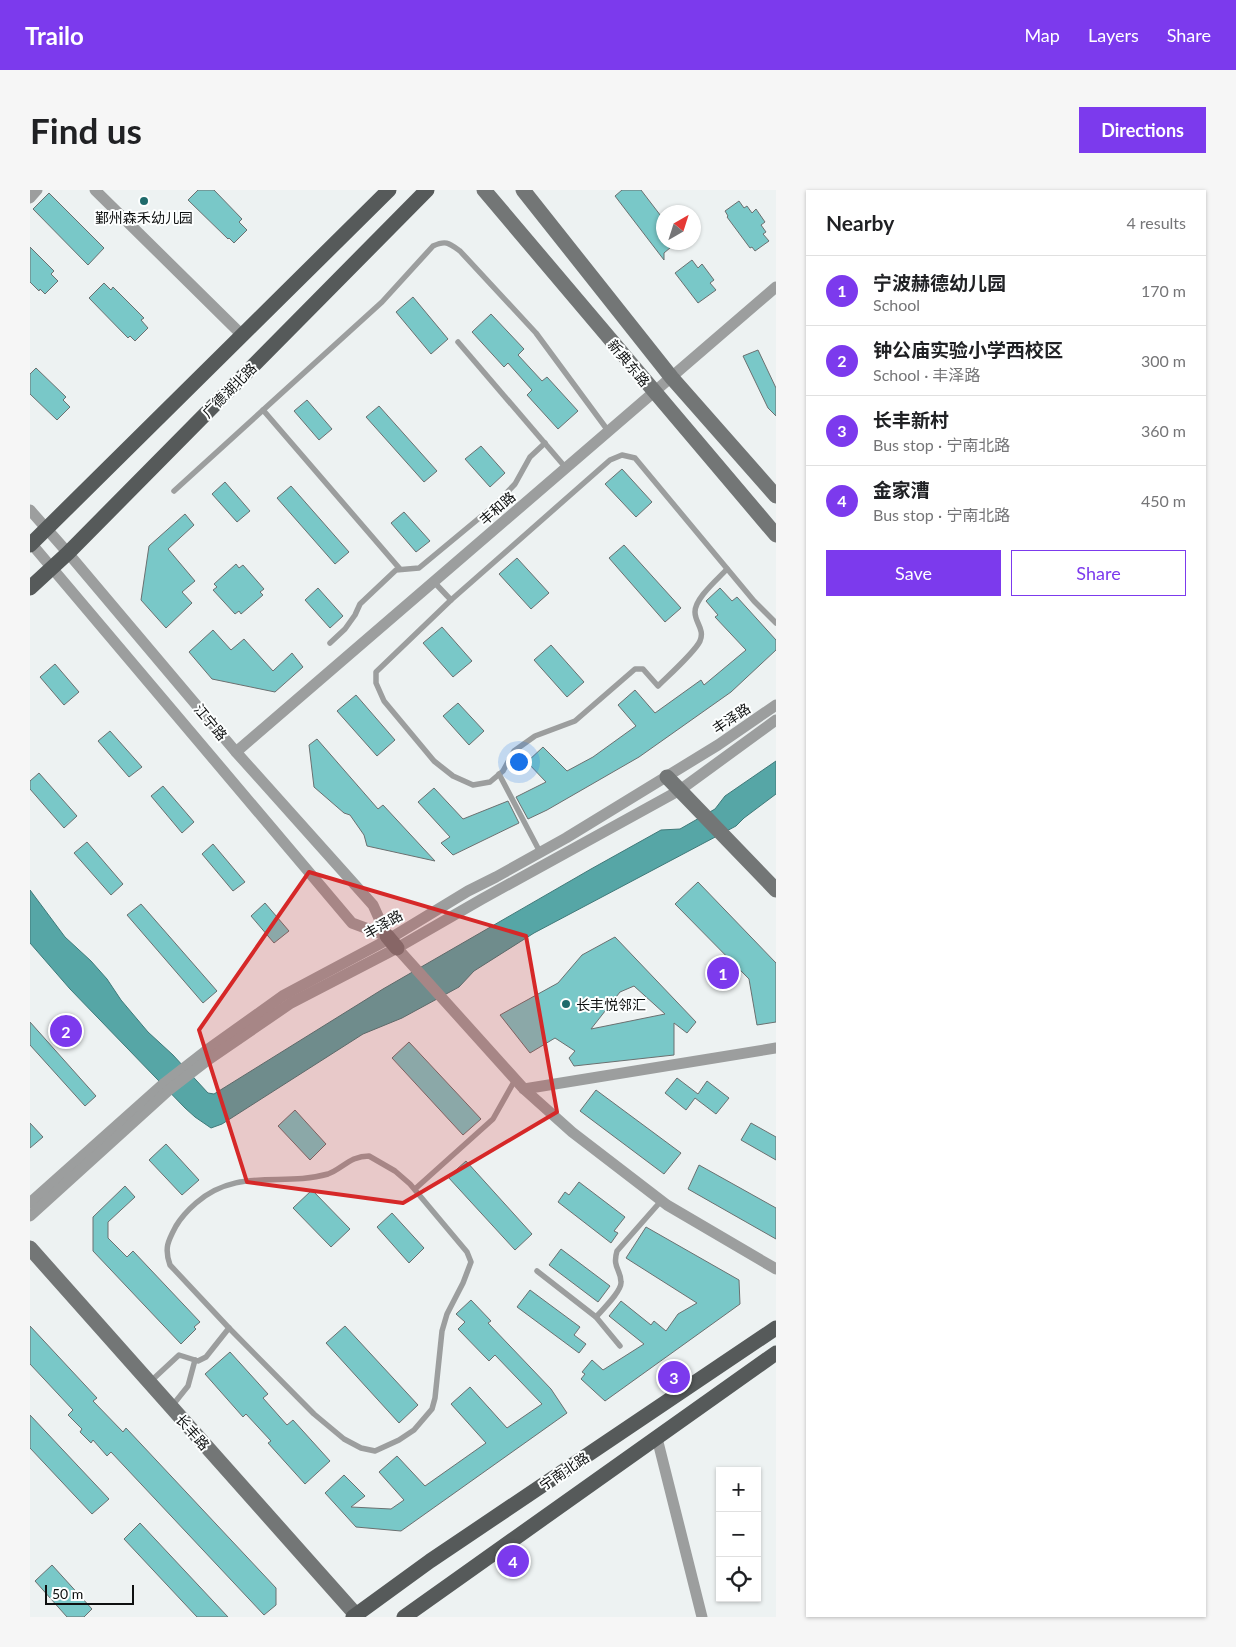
<!DOCTYPE html>
<html lang="en">
<head>
<meta charset="utf-8">
<style>
	:root { --surface:#fff; --page:#f6f6f6; --text:#202124; --muted:#757577; --line:#e0e0e0; --accent:#7c3aed }
	body { margin:0; font-family:Lato,"Noto Sans SC",sans-serif; background:var(--page); color:var(--text) }
	.controls { position:absolute; right:15px; bottom:15px; display:grid; overflow:hidden; border-radius:0px; box-shadow:0 1px 4px #0004 }
	.controls button { width:45px; height:45px; display:grid; place-items:center; padding:0; border:0; border-bottom:1px solid var(--line); background:var(--surface); color:var(--text); font:25px sans-serif }
	.compass { position:absolute; left:626px; top:15px; width:45px; height:45px; border-radius:50%; background:var(--surface); box-shadow:0 1px 4px #0004; rotate:39deg }
	.scale { position:absolute; left:15px; bottom:12px; width:89px; box-sizing:border-box; padding-left:5px; border:2px solid #0e1010; border-top:0; font-size:14px; line-height:18px; white-space:nowrap; color:#0e1010; -webkit-text-stroke:4px #fdffff; paint-order:stroke }
	.you { position:absolute; left:488px; top:571px; width:18px; height:18px; margin:-12px; border:4px solid #fff; border-radius:50%; background:#1a73e8; box-shadow:0 0 0 8px #1a73e833 }
	.badge { display:grid; place-items:center; width:32px; height:32px; border-radius:50%; background:var(--accent); color:#fff; font-size:16px; font-weight:700 }
	.pin { position:absolute; translate:-50% -50%; border:2px solid #fff; box-shadow:0 1px 5px #0006 }
	.list { margin:0; padding:0; list-style:none }
	h2 { display:flex; justify-content:space-between; align-items:center; height:65px; margin:0; padding:0 20px; font-size:21px }
	h2 small { font-size:16px; font-weight:400; color:var(--muted) }
	.list li { display:grid; grid-template-columns:32px 1fr auto; gap:15px; align-items:center; box-sizing:border-box; height:70px; padding:0 20px; border-top:1px solid var(--line) }
	.list b { display:block; font-size:19px; white-space:nowrap }
	.list p { margin:0; font-size:16px; white-space:nowrap; color:var(--muted) }
	.list em { font-size:16px; font-style:normal; color:var(--muted) }
	.actions { display:flex; gap:10px; padding:15px 20px }
	.actions a { flex:1; padding:11px 0; border:1px solid var(--accent); border-radius:0px; text-align:center; font-size:18px; color:var(--accent) }
	.actions .main { background:var(--accent); color:#fff }
	.icon { flex:none; width:28px; height:28px; fill:none; stroke:currentColor; stroke-width:2; stroke-linecap:round; stroke-linejoin:round }
	.map { position:relative; flex:none; width:746px; height:1427px; overflow:hidden; border-radius:0px }
	header { display:flex; align-items:center; gap:30px; box-sizing:border-box; height:70px; padding:0 25px; background:var(--accent); color:#fff }
	header strong { font-size:24px }
	nav { display:flex; gap:28px; margin-inline-start:auto; font-size:18px }
	.intro { display:flex; align-items:center; justify-content:space-between; box-sizing:border-box; height:120px; padding:0 30px }
	h1 { margin:0; font-size:35px }
	.button { padding:12px 22px; border-radius:0px; background:var(--accent); color:#fff; font-size:18px; font-weight:700 }
	main { display:flex; gap:30px; padding:0 30px }
	aside { flex:1; background:var(--surface); border-radius:0px; box-shadow:0 1px 4px #0004 }
	.map>svg:first-child { display:block }
	.water { fill:#56a6a6; stroke:#407979 }
	.building { fill:#79c8c8; stroke:#6b7070; fill-rule:evenodd }
	.lines { fill:none; stroke-linecap:round; stroke-linejoin:round }
	.lane { stroke:#9c9e9e; stroke-width:5.5 }
	.street { stroke:#9c9e9e; stroke-width:11 }
	.secondary { stroke:#737676; stroke-width:15 }
	.primary { stroke:#565a5a; stroke-width:15 }
	.marked { fill:#d62828; fill-opacity:0.2; stroke:#d62828; stroke-width:4; stroke-linejoin:round }
	.poi-dot { fill:#1e6a6b; stroke:#fdffff; stroke-width:2 }
	.labels { text-anchor:middle; dominant-baseline:central; stroke-width:4; stroke-linejoin:round; paint-order:stroke }
	.poi-label { font-size:14px; fill:#0e1010; stroke:#fdffff }
	.street-label { font-size:14px; fill:#0e1010; stroke:#fdffff }
</style>
</head>
<body>
<header>
<strong>Trailo</strong>
<nav><a>Map</a><a>Layers</a><a>Share</a></nav>
</header>
<div class="intro"><h1>Find us</h1><a class="button">Directions</a></div>
<main>
<div class="map">
<svg width="746" height="1427" viewBox="0 0 746 1427">
	<rect width="100%" height="100%" fill="#edf2f2"/>
	<polygon class="water" points="746,571 746,604 714,628 706,636 504,743 444,781 429,797 372,828 333,844 192,934 181,938 165,927 155,918 40,799 0,753 0,700 35,747 61,771 77,789 91,810 118,842 143,865 178,903 184,904 353,799 561,679 631,640 650,639 685,619 695,606"/>
	<g class="building">
		<polygon points="168,0 184,0 212,29 209,32 217,40 204,53 199,48 198,49 158,10"/>
		<polygon points="592,0 611,0 634,30 634,52 647,52 634,63 634,70 585,6"/>
		<polygon points="19,3 74,58 58,75 3,19"/>
		<polygon points="709,11 714,18 717,16 722,23 726,19 735,32 731,35 736,42 733,44 739,51 725,61 722,57 720,58 697,27 698,26 695,21"/>
		<polygon points="0,57 24,81 21,84 28,91 15,104 10,99 9,101 0,92"/>
		<polygon points="662,70 668,78 672,74 684,90 680,93 686,100 668,113 645,83"/>
		<polygon points="74,93 81,100 83,97 114,128 111,130 118,138 105,151 100,146 98,148 59,108"/>
		<polygon points="383,107 418,149 401,164 366,122"/>
		<polygon points="461,124 494,159 488,165 512,191 517,187 548,221 528,239 497,205 502,200 478,173 474,177 442,142"/>
		<polygon points="728,160 746,198 746,226 738,218 713,166"/>
		<polygon points="6,178 36,207 33,210 40,217 27,230 0,204 0,184"/>
		<polygon points="277,210 302,239 289,250 264,221"/>
		<polygon points="349,216 407,281 394,292 336,227"/>
		<polygon points="451,256 475,283 460,297 435,269"/>
		<polygon points="592,279 622,312 606,327 575,294"/>
		<polygon points="195,292 220,321 207,332 182,304"/>
		<polygon points="261,296 319,362 305,374 247,308"/>
		<polygon points="374,322 400,351 386,362 361,333"/>
		<polygon points="155,324 164,335 138,359 165,391 152,402 162,413 136,438 111,410 119,356"/>
		<polygon points="594,355 651,418 635,432 579,368"/>
		<polygon points="487,368 519,403 501,419 469,384"/>
		<polygon points="206,374 209,378 213,375 234,399 230,402 233,405 211,424 209,421 205,424 183,400 187,397 184,394"/>
		<polygon points="288,398 313,426 300,438 275,410"/>
		<polygon points="690,398 702,411 707,407 746,450 746,460 701,502 609,567 517,620 498,629 486,607 516,592 497,572 513,557 537,581 563,567 606,536 588,515 605,500 625,523 671,490 674,495 716,460 685,427 688,425 676,411"/>
		<polygon points="412,437 442,471 423,487 393,453"/>
		<polygon points="183,440 201,460 214,449 243,481 262,463 273,477 245,502 182,489 159,462"/>
		<polygon points="521,455 554,492 537,507 504,470"/>
		<polygon points="25,474 49,502 34,515 10,487"/>
		<polygon points="326,505 365,550 347,566 307,521"/>
		<polygon points="428,513 454,541 439,555 413,526"/>
		<polygon points="80,541 112,577 99,587 68,551"/>
		<polygon points="287,549 348,619 353,615 405,671 337,656 334,645 320,625 314,623 284,597 279,555"/>
		<polygon points="9,583 47,626 34,638 0,599 0,591"/>
		<polygon points="133,596 164,632 152,643 121,606"/>
		<polygon points="404,598 433,629 478,611 489,633 423,665 411,653 420,647 388,612"/>
		<polygon points="57,652 93,694 81,705 44,663"/>
		<polygon points="183,654 215,692 203,701 172,664"/>
		<polygon points="668,692 746,773 746,832 727,835 719,789 645,714"/>
		<polygon points="235,713 259,741 244,753 221,726"/>
		<polygon points="111,714 187,801 173,813 97,725"/>
		<path d="M585,747L666,832L657,843L644,833V865L544,876L539,868L545,861L525,848L500,863L470,825L528,793L552,765ZM604,796L635,824L561,839L590,802Z"/>
		<polygon points="0,832 66,906 55,916 0,855"/>
		<polygon points="379,852 451,929 433,945 362,868"/>
		<polygon points="647,888 668,904 677,891 699,908 686,924 665,908 656,920 635,903"/>
		<polygon points="566,900 651,963 634,984 550,921"/>
		<polygon points="265,920 296,954 280,970 248,936"/>
		<polygon points="0,933 13,947 0,958"/>
		<polygon points="721,933 746,947 746,970 711,950"/>
		<polygon points="136,954 169,990 152,1005 119,970"/>
		<polygon points="436,971 502,1044 485,1060 418,987"/>
		<polygon points="669,975 746,1018 746,1049 658,999"/>
		<polygon points="549,992 595,1027 584,1041 588,1043 581,1053 528,1012 535,1002 539,1005"/>
		<polygon points="95,996 105,1007 78,1032 78,1048 97,1067 103,1061 170,1132 164,1137 166,1139 151,1154 63,1061 63,1027"/>
		<polygon points="282,1000 320,1039 301,1057 263,1018"/>
		<polygon points="362,1023 394,1058 379,1073 347,1037"/>
		<polygon points="616,1037 709,1090 710,1114 575,1211 551,1189 555,1184 552,1182 562,1170 573,1180 614,1154 579,1126 591,1111 621,1135 624,1131 636,1141 648,1124 667,1113 596,1068"/>
		<polygon points="531,1059 580,1096 568,1112 519,1075"/>
		<polygon points="500,1100 550,1137 544,1145 556,1154 549,1163 487,1117"/>
		<polygon points="441,1110 461,1131 458,1133 521,1199 537,1223 371,1341 326,1337 295,1303 314,1285 335,1306 321,1317 361,1319 374,1310 349,1282 367,1266 395,1296 456,1253 421,1214 440,1197 477,1238 512,1214 465,1165 459,1171 428,1139 435,1132 426,1124"/>
		<polygon points="0,1136 67,1208 63,1211 93,1242 96,1238 246,1398 246,1415 234,1425 81,1262 77,1266 63,1250 61,1253 50,1242 52,1239 38,1225 43,1220 0,1174"/>
		<polygon points="315,1136 388,1215 369,1233 296,1153"/>
		<polygon points="200,1162 238,1204 233,1208 257,1235 263,1230 300,1271 275,1294 238,1253 241,1251 216,1224 213,1227 175,1184"/>
		<polygon points="0,1225 79,1309 62,1324 0,1258"/>
		<polygon points="110,1333 198,1427 167,1427 94,1349"/>
		<polygon points="22,1375 62,1419 54,1427 37,1427 5,1391"/>
	</g>
	<g class="lines">
		<g class="lane">
			<polyline points="428,152 536,278"/>
			<polyline points="233,220 370,379"/>
			<path d="M144,301L352,112L403,56C416,50 419,53 430,61L506,143L579,242"/>
			<polyline points="404,392 421,410 580,270 592,265 605,268 724,411 746,433"/>
			<path d="M421,410L346,482V493L354,511L404,571L423,586L443,595L460,592L473,581L484,561L505,546L545,531L605,479H613L628,496C637,487 665,462 670,451C675,439 665,433 665,422C665,408 688,389 697,379"/>
			<polyline points="300,453 315,439 325,425 330,414 366,380 389,378 465,315 485,294 500,267 515,253"/>
			<polyline points="469,584 510,662"/>
			<path d="M339,966L365,981L380,994L437,1062L441,1072L433,1093L417,1124L412,1141L405,1208L402,1219L384,1240L369,1250L345,1261L331,1258L314,1249L284,1224L199,1138L140,1075C134,1058 138,1051 146,1036C152,1026 158,1020 166,1013C207,977 252,997 298,984C307,981 315,973 324,969C329,967 334,966 339,966Z"/>
			<polyline points="385,999 463,929 485,890"/>
			<polyline points="507,1081 566,1127 590,1156"/>
			<path d="M566,1127C572,1120 592,1101 591,1092C591,1079 582,1078 587,1061L631,1011"/>
			<polyline points="121,1191 149,1165 168,1171 176,1167 199,1138"/>
			<polyline points="142,1216 158,1196 165,1170"/>
		</g>
		<g class="street">
			<polyline points="65,0 213,146"/>
			<polyline points="0,8 7,0"/>
			<polyline points="0,320 38,363 206,562 343,715 357,746"/>
			<polyline points="0,352 322,733 357,746"/>
			<polyline points="206,562 746,97"/>
			<polyline points="367,758 494,899 542,942 637,1015 746,1079"/>
			<polyline points="494,899 746,858"/>
			<polyline points="0,1013 132,895 177,860 254,805 359,749 438,701 466,687 536,648 688,555 746,515"/>
			<polyline points="0,1026 139,900 178,870 261,813 367,758 452,709 650,600 746,530"/>
			<polyline points="627,1248 672,1427"/>
		</g>
		<g class="secondary">
			<polyline points="454,0 746,345"/>
			<polyline points="493,0 642,188 746,306"/>
			<polyline points="637,587 746,700"/>
			<polyline points="357,746 367,758"/>
			<polyline points="0,1058 328,1427"/>
		</g>
		<g class="primary">
			<polyline points="0,355 359,0"/>
			<polyline points="0,398 38,363 397,0"/>
			<polyline points="323,1427 400,1371 746,1138"/>
			<polyline points="374,1427 746,1163"/>
		</g>
	</g>
	<path class="marked" d="M279,682L496,746L527,922L373,1013L217,992L169,840Z"/>
	<g class="poi-dot">
		<circle cx="114" cy="11" r="5"/>
		<circle cx="536" cy="814" r="5"/>
	</g>
	<g class="labels">
		<g class="poi-label">
			<text x="114" y="27">鄞州森禾幼儿园</text>
			<text x="546" y="814" text-anchor="start">长丰悦邻汇</text>
		</g>
		<g class="street-label">
			<text transform="translate(599 173) rotate(50)">新典东路</text>
			<text transform="translate(199 200) rotate(-45)">广德湖北路</text>
			<text transform="translate(467 318) rotate(-41)">丰和路</text>
			<text transform="translate(701 528) rotate(-34)">丰泽路</text>
			<text transform="translate(181 532) rotate(50)">江宁路</text>
			<text transform="translate(353 734) rotate(-30)">丰泽路</text>
			<text transform="translate(163 1242) rotate(48)">长丰路</text>
			<text transform="translate(534 1281) rotate(-34)">宁南北路</text>
		</g>
	</g>
</svg>
<div class="controls">
<button>+</button>
<button>−</button>
<button><svg class="icon" aria-label="locate" viewBox="0 0 24 24"><circle cx="12" cy="12" r="6"/><path d="M12 2v4M12 18v4M2 12h4M18 12h4"/></svg></button>
</div>
<svg class="compass" viewBox="-18 -18 36 36"><path d="M0-13l5 13h-10z" fill="#e53935"/><path d="M0 13l5-13h-10z" fill="#757577"/></svg>
<div class="scale">50 m</div>
<div class="you"></div>
<div class="pin badge" style="left:693px;top:783px">1</div>
<div class="pin badge" style="left:36px;top:841px">2</div>
<div class="pin badge" style="left:644px;top:1187px">3</div>
<div class="pin badge" style="left:483px;top:1371px">4</div>
</div>
<aside>
<h2>Nearby<small>4 results</small></h2>
<ul class="list">
<li><span class="badge">1</span><div><b>宁波赫德幼儿园</b><p>School</p></div><em>170 m</em></li>
<li><span class="badge">2</span><div><b>钟公庙实验小学西校区</b><p>School · 丰泽路</p></div><em>300 m</em></li>
<li><span class="badge">3</span><div><b>长丰新村</b><p>Bus stop · 宁南北路</p></div><em>360 m</em></li>
<li><span class="badge">4</span><div><b>金家漕</b><p>Bus stop · 宁南北路</p></div><em>450 m</em></li>
</ul>
<div class="actions"><a class="main">Save</a><a>Share</a></div>
</aside>
</main>
</body>
</html>
